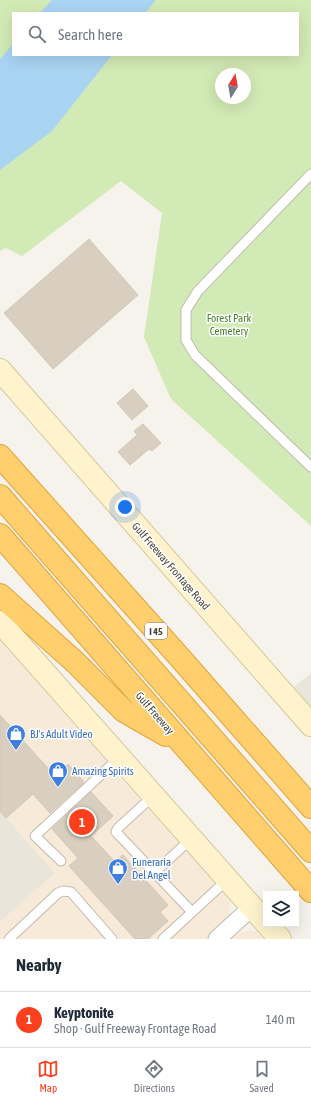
<!DOCTYPE html>
<html lang="en">
<head>
<meta charset="utf-8">
<style>
	:root { --surface:#fff; --page:#f2f2f3; --text:#1f2937; --muted:#747a83; --line:#e0e1e3; --accent:#fc3f1d }
	body { margin:0; font-family:"Asap Condensed",sans-serif; background:var(--page); color:var(--text) }
	.controls { position:absolute; right:12px; bottom:12px; display:grid; overflow:hidden; border-radius:0px; box-shadow:0 4px 16px #0002 }
	.controls button { width:36px; height:36px; display:grid; place-items:center; padding:0; border:0; border-bottom:1px solid var(--line); background:var(--surface); color:var(--text); font:20px sans-serif }
	.compass { position:absolute; left:215px; top:68px; width:36px; height:36px; border-radius:50%; background:var(--surface); box-shadow:0 4px 16px #0002; rotate:11deg }
	.you { position:absolute; left:125px; top:507px; width:14px; height:14px; margin:-10px; border:3px solid #fff; border-radius:50%; background:#1a73e8; box-shadow:0 0 0 6px #1a73e833 }
	.badge { display:grid; place-items:center; width:26px; height:26px; border-radius:50%; background:var(--accent); color:#fff; font-size:13px; font-weight:700 }
	.pin { position:absolute; translate:-50% -50%; border:2px solid #fff; box-shadow:0 1px 4px #0006 }
	.list { margin:0; padding:0; list-style:none }
	h2 { display:flex; justify-content:space-between; align-items:center; height:52px; margin:0; padding:0 16px; font-size:17px }
	h2 small { font-size:13px; font-weight:400; color:var(--muted) }
	.list li { display:grid; grid-template-columns:26px 1fr auto; gap:12px; align-items:center; box-sizing:border-box; height:56px; padding:0 16px; border-top:1px solid var(--line) }
	.list b { display:block; font-size:15px; white-space:nowrap }
	.list p { margin:0; font-size:13px; white-space:nowrap; color:var(--muted) }
	.list em { font-size:13px; font-style:normal; color:var(--muted) }
	.icon { flex:none; width:22px; height:22px; fill:none; stroke:currentColor; stroke-width:2; stroke-linecap:round; stroke-linejoin:round }
	.map { position:relative; flex:none; width:311px; height:939px; overflow:hidden }
	.search { position:absolute; background:var(--surface); box-shadow:0 4px 16px #0002; left:12px; right:12px; top:12px; height:44px; display:flex; align-items:center; gap:10px; box-sizing:border-box; padding:0 14px; border-radius:0px; color:var(--muted); font-size:15px }
	.sheet { height:108px; background:var(--surface) }
	nav { display:flex; justify-content:space-around; align-items:center; box-sizing:border-box; height:56px; border-top:1px solid var(--line); background:var(--surface); font-size:11px; color:var(--muted) }
	nav a { display:grid; justify-items:center; gap:2px }
	nav .on { color:var(--accent) }
	.map>svg:first-child { display:block }
	.residential { fill:#eae5da }
	.commercial { fill:#f7ead8 }
	.green { fill:#d2eab5; fill-rule:evenodd }
	.water { fill:#a9d4f2 }
	.building { fill:#d8cfc1; stroke:#d3c7b4 }
	.lines { fill:none; stroke-linecap:round; stroke-linejoin:round }
	.service-casing { stroke:#c2bbae; stroke-width:11 }
	.minor-casing { stroke:#c2bbae; stroke-width:19 }
	.secondary-casing { stroke:#d6c79b; stroke-width:24 }
	.motorway-casing { stroke:#e0a43c; stroke-width:24 }
	.service { stroke:#fff; stroke-width:9 }
	.minor { stroke:#fff; stroke-width:17 }
	.secondary { stroke:#fff3cd; stroke-width:22 }
	.motorway { stroke:#ffcf6e; stroke-width:22 }
	.labels { text-anchor:middle; dominant-baseline:central; stroke-width:3; stroke-linejoin:round; paint-order:stroke }
	.shield { fill:#fff; stroke:#817c74; stroke-width:1 }
	.shield-label { font-size:10px; font-weight:bold; fill:#4b4439 }
	.park-label { font-size:11px; fill:#4a7f2a; stroke:#fff }
	.street-label { font-size:11px; fill:#4b4439; stroke:#fff }
	.shop-label { font-size:11px; fill:#366cbe; stroke:#fff; text-anchor:start }
</style>
</head>
<body>
<div class="map">
<svg width="311" height="939" viewBox="0 0 311 939">
	<rect width="100%" height="100%" fill="#f6f3ec"/>
	<g class="residential">
		<polygon points="311,673 311,707 294,687"/>
		<polygon points="0,811 55,873 0,922"/>
	</g>
	<g class="commercial">
		<polygon points="0,640 125,783 225,893 230,902 229,915 225,923 208,939 0,939 0,922 55,873 0,811"/>
		<polygon points="250,930 256,932 262,939 229,939 237,934"/>
	</g>
	<path class="green" d="M0,0H311V526L171,399L144,337L162,213L121,181L22,256L6,248L0,251ZM13,13H298V55H13ZM221,74H245V98H221Z"/>
	<g class="water">
		<polygon points="52,0 156,0 145,13 40,13"/>
		<polygon points="13,44 13,55 112,55 52,131 0,170 0,59"/>
	</g>
	<g class="building">
		<polygon points="89,239 138,295 53,369 4,313"/>
		<polygon points="133,389 148,406 132,420 117,403"/>
		<polygon points="143,424 161,443 152,451 149,449 130,465 118,452 137,435 134,431"/>
		<polygon points="0,715 55,776 68,764 83,781 83,783 50,813 33,794 6,818 0,811"/>
		<polygon points="91,792 113,816 91,836 115,862 123,855 168,905 160,912 168,921 148,939 135,939 69,866 78,858 52,829"/>
	</g>
	<g class="lines">
		<defs>
			<g id="service">
				<polyline points="311,174 198,291 186,310 186,340 195,355 311,467"/>
				<polyline points="153,796 118,828 116,832 192,912"/>
				<polyline points="61,861 35,836 120,757"/>
				<polyline points="154,873 192,838"/>
				<polyline points="9,939 58,893 63,891 71,892 112,939"/>
				<polyline points="163,939 228,879"/>
			</g>
			<polyline id="minor" points="217,939 252,907"/>
			<g id="secondary">
				<polyline points="0,370 311,725"/>
				<polyline points="0,622 266,923"/>
				<polyline points="267,924 280,939"/>
			</g>
			<g id="motorway">
				<polyline points="0,456 182,660 311,807"/>
				<polyline points="0,496 311,851"/>
				<polyline points="0,535 311,891"/>
				<polyline points="0,595 75,662 124,711 166,735"/>
			</g>
		</defs>
		<use href="#service" class="service-casing"/>
		<use href="#minor" class="minor-casing"/>
		<use href="#secondary" class="secondary-casing"/>
		<use href="#motorway" class="motorway-casing"/>
		<use href="#service" class="service"/>
		<use href="#minor" class="minor"/>
		<use href="#secondary" class="secondary"/>
		<use href="#motorway" class="motorway"/>
	</g>
	<defs>
		<symbol id="shop-pin" viewBox="-11 -11 22 30"><path d="M0 17L-7.5 6A9.5 9.5 0 1 1 7.5 6Z" fill="#3f7fe0" stroke="#fff"/><path d="M-5-2.5h2.3a2.7 3.5 0 0 1 5.4 0H5L5.5 6h-11ZM-1.5-2.5h3a1.5 2.3 0 0 0-3 0Z" fill="#fff"/></symbol>
	</defs>
	<g fill-rule="evenodd">
		<use href="#shop-pin" x="5" y="723" width="22" height="30"/>
		<use href="#shop-pin" x="47" y="760" width="22" height="30"/>
		<use href="#shop-pin" x="107" y="857" width="22" height="30"/>
	</g>
	<g class="labels">
		<rect class="shield" x="145" y="623" width="22" height="16" rx="3"/>
		<g class="shield-label">
			<text x="156" y="631">I 45</text>
		</g>
		<g class="park-label">
			<text x="229" y="318">Forest Park<tspan x="229" dy="13">Cemetery</tspan></text>
		</g>
		<g class="street-label">
			<text transform="translate(171 566) rotate(49)">Gulf Freeway Frontage Road</text>
			<text transform="translate(155 713) rotate(49)">Gulf Freeway</text>
		</g>
		<g class="shop-label">
			<text x="30" y="734">BJ's Adult Video</text>
			<text x="72" y="771">Amazing Spirits</text>
			<text x="132" y="862">Funeraria<tspan x="132" dy="13">Del Angel</tspan></text>
		</g>
	</g>
</svg>
<div class="controls">
<button><svg class="icon" aria-label="layers" viewBox="0 0 24 24"><path d="M12 4l9 5-9 5-9-5zM3 14l9 5 9-5"/></svg></button>
</div>
<svg class="compass" viewBox="-18 -18 36 36"><path d="M0-13l5 13h-10z" fill="#e53935"/><path d="M0 13l5-13h-10z" fill="#747a83"/></svg>
<div class="you"></div>
<div class="pin badge" style="left:82px;top:822px">1</div>
<div class="search"><svg class="icon" aria-label="search" viewBox="0 0 24 24"><circle cx="10" cy="10" r="6"/><path d="M15 15l6 6"/></svg>Search here</div>
</div>
<section class="sheet">
<h2>Nearby<small></small></h2>
<ul class="list">
<li><span class="badge">1</span><div><b>Keyptonite</b><p>Shop · Gulf Freeway Frontage Road</p></div><em>140 m</em></li>
</ul>
</section>
<nav>
<a class="on"><svg class="icon" aria-label="map" viewBox="0 0 24 24"><path d="M3 6l6-2 6 2 6-2v14l-6 2-6-2-6 2zM9 4v14M15 6v14"/></svg>Map</a>
<a><svg class="icon" aria-label="directions" viewBox="0 0 24 24"><path d="M12 3l9 9-9 9-9-9zM9 14v-3h6M13 9l2 2-2 2"/></svg>Directions</a>
<a><svg class="icon" aria-label="saved" viewBox="0 0 24 24"><path d="M7 4h10v16l-5-4-5 4z"/></svg>Saved</a>
</nav>
</body>
</html>
